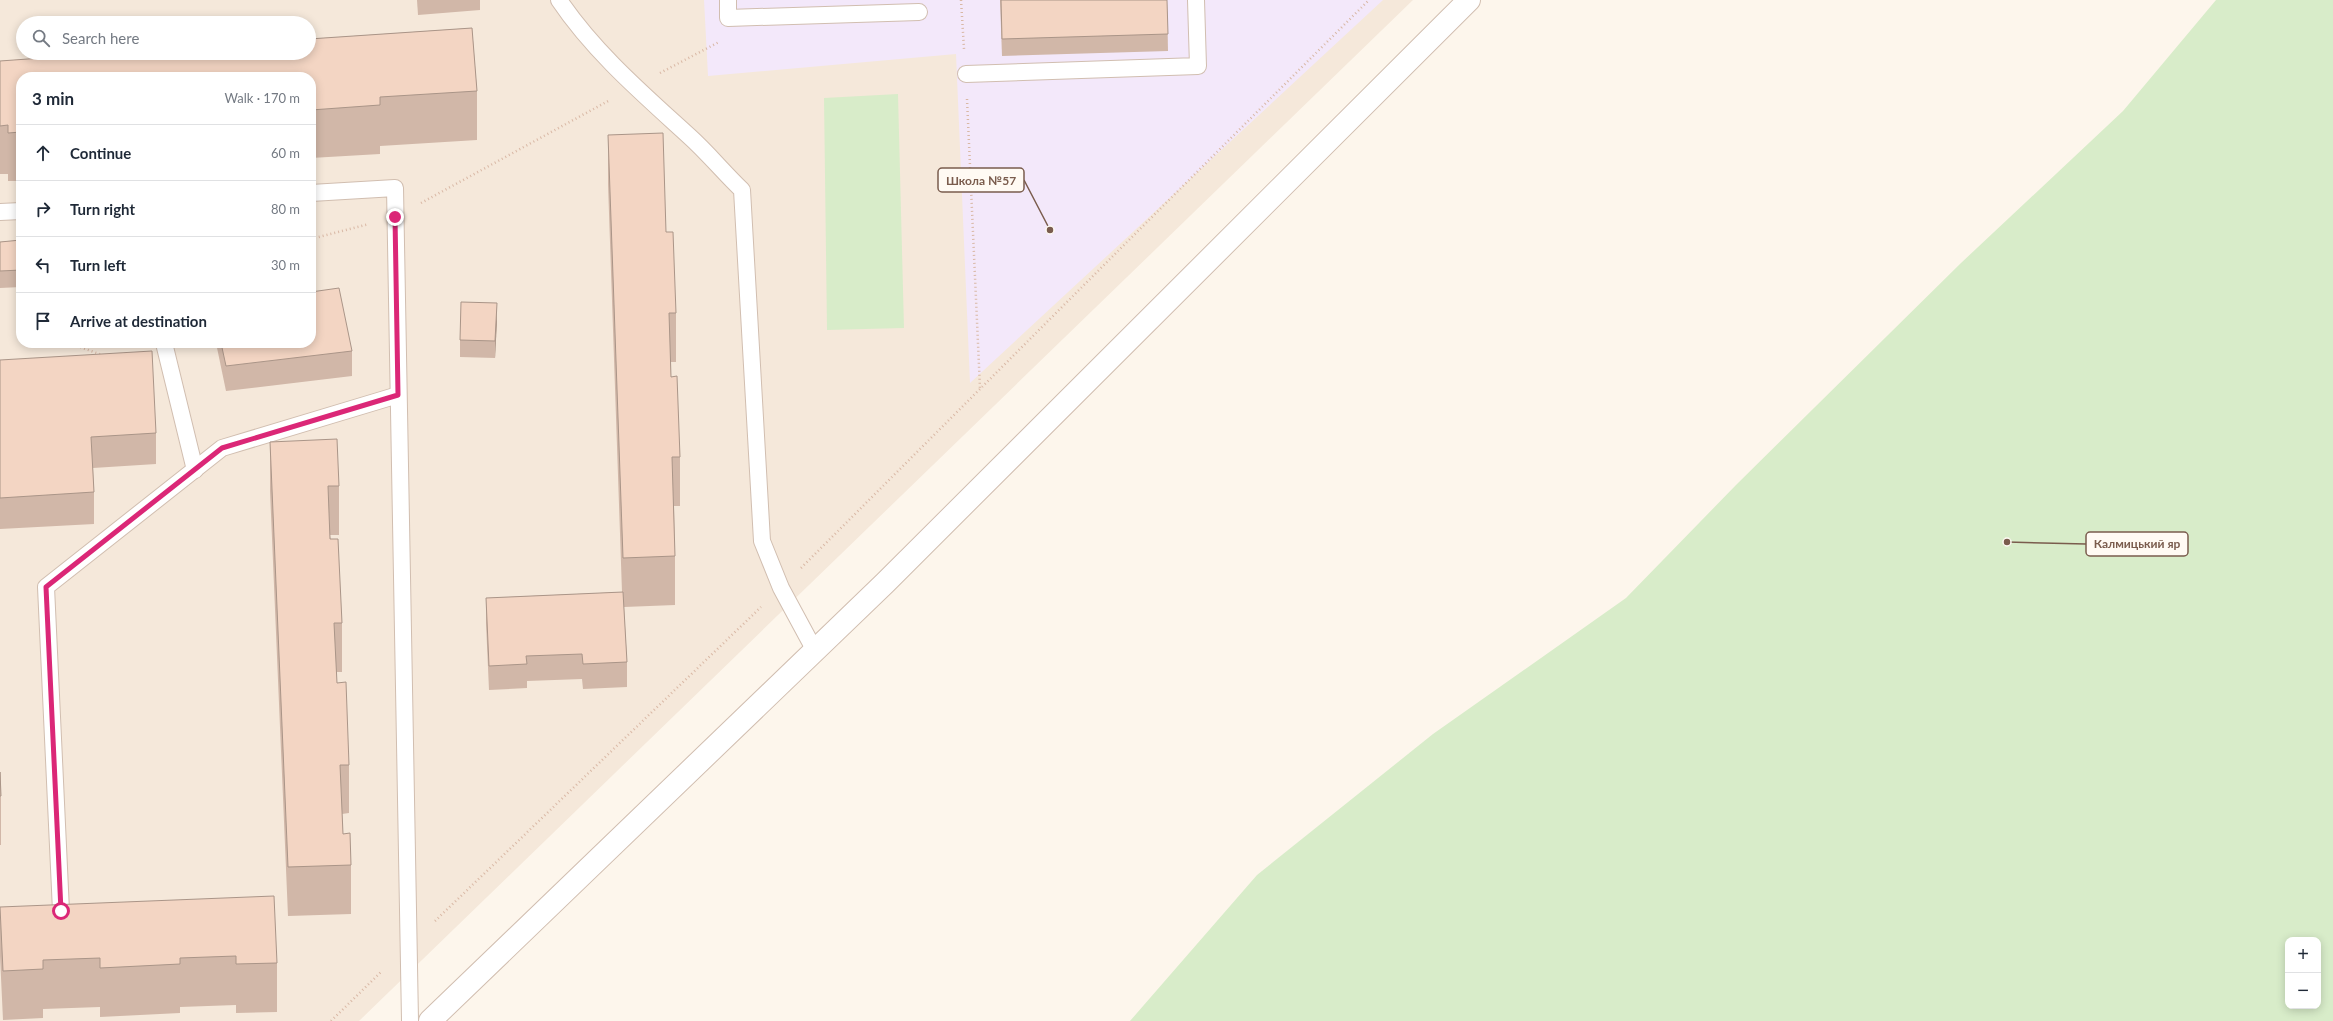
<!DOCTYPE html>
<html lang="en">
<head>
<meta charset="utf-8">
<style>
	:root { --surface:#fff; --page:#f6f6f7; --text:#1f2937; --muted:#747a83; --line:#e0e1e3 }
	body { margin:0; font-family:Lato,sans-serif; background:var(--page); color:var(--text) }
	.controls { position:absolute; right:12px; bottom:12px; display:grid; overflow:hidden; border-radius:8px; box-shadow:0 2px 10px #0003 }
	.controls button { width:36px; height:36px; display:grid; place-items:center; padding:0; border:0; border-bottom:1px solid var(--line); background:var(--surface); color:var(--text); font:20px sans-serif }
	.stop { position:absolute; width:12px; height:12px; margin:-9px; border:3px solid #db2777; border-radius:50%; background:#fff }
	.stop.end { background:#db2777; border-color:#fff; box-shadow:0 1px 4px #0008 }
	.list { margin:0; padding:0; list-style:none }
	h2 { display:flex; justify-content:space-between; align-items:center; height:52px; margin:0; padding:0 16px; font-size:17px }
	h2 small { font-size:13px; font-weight:400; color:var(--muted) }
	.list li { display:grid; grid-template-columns:26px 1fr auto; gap:12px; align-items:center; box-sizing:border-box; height:56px; padding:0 16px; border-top:1px solid var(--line) }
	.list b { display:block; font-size:15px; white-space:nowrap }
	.list em { font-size:13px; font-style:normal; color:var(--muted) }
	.icon { flex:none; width:22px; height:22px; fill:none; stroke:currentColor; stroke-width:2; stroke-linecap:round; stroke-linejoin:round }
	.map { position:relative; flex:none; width:2333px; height:1021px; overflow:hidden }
	.search { position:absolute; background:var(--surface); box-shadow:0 2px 10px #0003; left:16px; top:16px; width:300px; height:44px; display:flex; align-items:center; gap:10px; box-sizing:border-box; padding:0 14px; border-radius:22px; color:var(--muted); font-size:15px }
	.panel { position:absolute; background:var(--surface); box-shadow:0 2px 10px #0003; left:16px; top:72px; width:300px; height:276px; border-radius:16px }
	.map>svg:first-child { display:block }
	.residential { fill:#f5e8da; fill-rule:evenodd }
	.education { fill:#f3e8fa }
	.green { fill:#d8ecc9; fill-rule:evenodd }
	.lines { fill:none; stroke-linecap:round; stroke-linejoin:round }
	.lane-casing { stroke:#d1beb0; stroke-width:18 }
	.street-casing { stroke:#d1beb0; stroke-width:24 }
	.path { stroke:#d9b8a5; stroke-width:2.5; stroke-dasharray:1 3; stroke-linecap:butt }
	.lane { stroke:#fff; stroke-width:16 }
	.street { stroke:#fff; stroke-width:22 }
	.wall { fill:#d1b7a8 }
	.shaded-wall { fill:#aa9588 }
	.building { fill:#f3d5c3; stroke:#aa9588 }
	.route { stroke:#db2777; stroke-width:5 }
	.leader { fill:none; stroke:#7a5c4d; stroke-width:1.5 }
	.callout-dot { fill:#7a5c4d; stroke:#fffaf3; stroke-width:1.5 }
	.callout { fill:#fffaf3; stroke:#7a5c4d; stroke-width:1.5 }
	.callout-label { font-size:12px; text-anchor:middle; font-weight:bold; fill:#7a5c4d }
</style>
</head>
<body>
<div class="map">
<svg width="2333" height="1021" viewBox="0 0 2333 1021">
	<rect width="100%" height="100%" fill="#fdf6ec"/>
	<path class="residential" d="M0,0H1413L359,1021H0ZM23,23H309V53H23ZM21,77H311V343H21Z"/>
	<polygon class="education" points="704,0 1383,0 970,383 956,54 708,76"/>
	<g class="green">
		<path d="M2216,0H2333V1021H1130L1257,875L1433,734L1626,598L1736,485L1961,263L2123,111ZM2288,940H2318V1006H2288Z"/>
		<polygon points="898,94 904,328 827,330 824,98"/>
	</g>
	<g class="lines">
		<defs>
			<g id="lane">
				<path d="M559,0C594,52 643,94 689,136C708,153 724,173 742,190L762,541L781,588L815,651"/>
				<polyline points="728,0 728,18 919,12"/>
				<polyline points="966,74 1198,66 1196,0"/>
				<polyline points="311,193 395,188 410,1021"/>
				<polyline points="0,212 21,211"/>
				<polyline points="164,343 195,470"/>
				<polyline points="61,911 46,587 222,448 398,395"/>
			</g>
			<polyline id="street" points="430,1021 885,583 1469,0"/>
		</defs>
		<use href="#lane" class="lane-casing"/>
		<use href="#street" class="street-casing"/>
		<g class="path">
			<polyline points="961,0 964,49"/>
			<polyline points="660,73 719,42"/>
			<polyline points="967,99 980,388"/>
			<polyline points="421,203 610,100"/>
			<polyline points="311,239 369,224"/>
			<polyline points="69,343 102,355"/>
			<polyline points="801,568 1369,0"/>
			<polyline points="435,921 761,607"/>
			<polyline points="331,1021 382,971"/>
		</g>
		<use href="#lane" class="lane"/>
		<use href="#street" class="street"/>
	</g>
	<g class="wall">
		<polygon points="417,0 480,0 480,10 418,15"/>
		<polygon points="1000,0 1167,0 1168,51 1002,56"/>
		<polygon points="472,28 477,91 477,140 380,146 380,154 311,158 311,77 21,77 21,181 8,181 8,174 0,174 0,61 111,53 309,53 309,39"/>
		<polygon points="608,135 666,232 676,313 676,362 671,362 671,377 680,457 680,506 674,506 675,556 675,605 624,607 627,662 627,687 583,689 582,679 527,681 527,688 489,690 486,623 486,598 622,592 608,184"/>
		<polygon points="21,240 21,287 0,288 0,242"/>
		<polygon points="497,320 495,358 460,357 460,340"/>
		<polygon points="216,343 311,343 352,351 352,376 226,391"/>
		<polygon points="0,360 156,433 156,464 93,468 94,492 94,524 0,529"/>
		<polygon points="270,442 339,486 339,535 330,535 342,623 342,672 336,672 337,683 349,765 349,813 342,814 343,834 351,865 351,914 288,916 270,491"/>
		<polygon points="0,772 1,796 1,845 0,845"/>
		<polygon points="0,907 277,963 277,1012 236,1013 236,1005 180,1007 180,1013 100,1017 100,1007 43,1009 43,1018 3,1020 0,956"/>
	</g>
	<polygon class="shaded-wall" points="497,303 497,320 495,358 495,341"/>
	<g class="building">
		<polygon points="1001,0 1167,0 1168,34 1002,39"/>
		<polygon points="472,28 477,91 380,97 380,105 311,110 311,77 21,77 21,132 8,133 8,125 0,126 0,61 111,53 309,53 309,39"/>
		<polygon points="663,133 666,232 673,232 676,313 669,313 671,377 677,376 680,457 672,457 675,556 623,558 608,135"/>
		<polygon points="21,240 21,270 0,271 0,242"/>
		<polygon points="339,288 352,351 226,366 221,343 311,343 311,292"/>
		<polygon points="461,302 497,303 495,341 460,340"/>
		<polygon points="152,351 156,433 91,437 94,492 0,498 0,360"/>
		<polygon points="337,439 339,486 328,486 330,539 338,539 342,623 334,623 337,683 346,682 349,765 340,765 343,834 350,833 351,865 288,867 270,442"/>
		<polygon points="623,592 627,662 583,664 582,654 526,656 527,664 489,666 486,598"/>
		<polygon points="0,772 1,796 0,796"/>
		<polygon points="274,896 277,963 236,964 236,956 180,958 180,964 100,968 100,958 43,960 43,969 3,971 0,907"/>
	</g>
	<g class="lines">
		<polyline class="route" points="61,911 46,587 222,448 398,395 395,217"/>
	</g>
	<path class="leader" d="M1050 230L1024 180M2007 542L2086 544"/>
	<g class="callout-dot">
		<circle cx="1050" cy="230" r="4"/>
		<circle cx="2007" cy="542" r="4"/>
	</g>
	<g class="callout">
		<rect x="938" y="168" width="86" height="24" rx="4"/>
		<rect x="2086" y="532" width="102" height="24" rx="4"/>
	</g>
	<g class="callout-label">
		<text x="981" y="185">Школа №57</text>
		<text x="2137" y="548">Калмицький яр</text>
	</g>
</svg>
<div class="controls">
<button>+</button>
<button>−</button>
</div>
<div class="stop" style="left:61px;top:911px"></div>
<div class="stop end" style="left:395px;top:217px"></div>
<div class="search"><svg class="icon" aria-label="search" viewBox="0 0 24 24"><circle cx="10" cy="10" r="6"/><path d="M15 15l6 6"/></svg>Search here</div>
<section class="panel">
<h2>3 min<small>Walk · 170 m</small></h2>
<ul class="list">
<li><svg class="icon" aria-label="ahead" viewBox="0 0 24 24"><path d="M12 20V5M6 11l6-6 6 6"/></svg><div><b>Continue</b></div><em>60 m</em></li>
<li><svg class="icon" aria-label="right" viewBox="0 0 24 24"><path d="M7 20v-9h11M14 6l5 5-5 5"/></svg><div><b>Turn right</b></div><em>80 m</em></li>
<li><svg class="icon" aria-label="left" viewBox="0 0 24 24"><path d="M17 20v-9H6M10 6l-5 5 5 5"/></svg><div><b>Turn left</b></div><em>30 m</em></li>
<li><svg class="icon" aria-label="arrive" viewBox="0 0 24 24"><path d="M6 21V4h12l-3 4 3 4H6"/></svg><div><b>Arrive at destination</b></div></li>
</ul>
</section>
</div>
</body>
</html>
